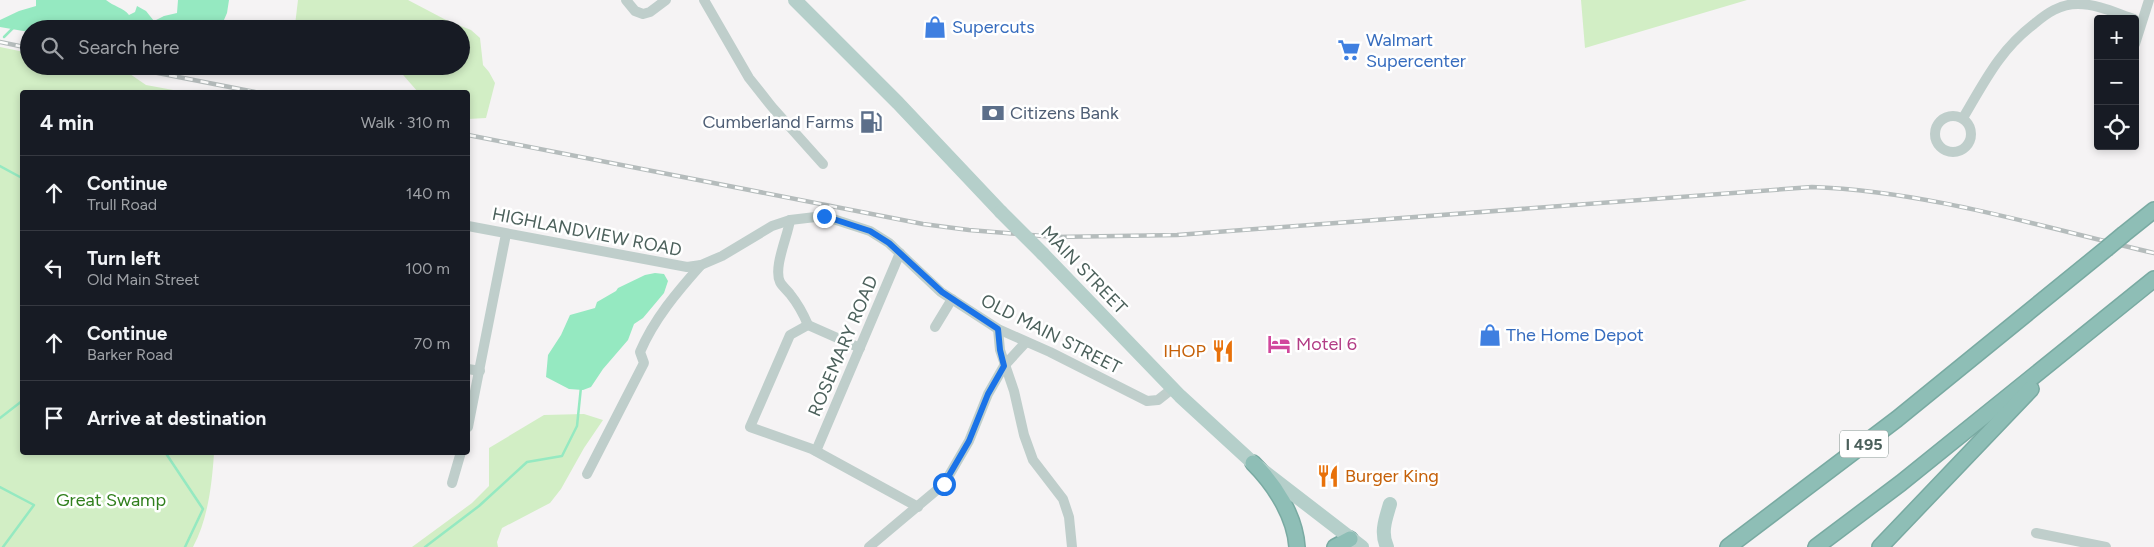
<!DOCTYPE html>
<html lang="en">
<head>
<meta charset="utf-8">
<style>
	:root { --surface:#171b24; --page:#242831; --text:#f1f3f6; --muted:#9ea1a6; --line:#363941 }
	body { margin:0; font-family:Figtree,sans-serif; background:var(--page); color:var(--text) }
	.controls { position:absolute; right:15px; top:15px; display:grid; overflow:hidden; border-radius:5px; box-shadow:0 2px 8px #0003 }
	.controls button { width:45px; height:45px; display:grid; place-items:center; padding:0; border:0; border-bottom:1px solid var(--line); background:var(--surface); color:var(--text); font:25px sans-serif }
	.stop { position:absolute; width:15px; height:15px; margin:-11px; border:4px solid #1a73e8; border-radius:50%; background:#fff }
	.stop.end { background:#1a73e8; border-color:#fff; box-shadow:0 1px 5px #0008 }
	.list { margin:0; padding:0; list-style:none }
	h2 { display:flex; justify-content:space-between; align-items:center; height:65px; margin:0; padding:0 20px; font-size:21px }
	h2 small { font-size:16px; font-weight:400; color:var(--muted) }
	.list li { display:grid; grid-template-columns:32px 1fr auto; gap:15px; align-items:center; box-sizing:border-box; height:75px; padding:0 20px; border-top:1px solid var(--line) }
	.list b { display:block; font-size:19px; white-space:nowrap }
	.list p { margin:0; font-size:16px; white-space:nowrap; color:var(--muted) }
	.list em { font-size:16px; font-style:normal; color:var(--muted) }
	.icon { flex:none; width:28px; height:28px; fill:none; stroke:currentColor; stroke-width:2; stroke-linecap:round; stroke-linejoin:round }
	.map { position:relative; flex:none; width:2154px; height:547px; overflow:hidden }
	.search { position:absolute; background:var(--surface); box-shadow:0 2px 8px #0003; left:20px; top:20px; width:450px; height:55px; display:flex; align-items:center; gap:12px; box-sizing:border-box; padding:0 18px; border-radius:28px; color:var(--muted); font-size:19px }
	.panel { position:absolute; background:var(--surface); box-shadow:0 2px 8px #0003; left:20px; top:90px; width:450px; height:365px; border-radius:5px }
	.map>svg:first-child { display:block }
	.green { fill:#d2eec5 }
	.water { fill:#95e9c1 }
	.lines { fill:none; stroke-linecap:round; stroke-linejoin:round }
	.stream { stroke:#95e9c1; stroke-width:2.5 }
	.highway-casing { stroke:#79aaa2; stroke-width:18 }
	.minor { stroke:#bfcecb; stroke-width:10 }
	.major { stroke:#b5cfca; stroke-width:14 }
	.highway { stroke:#8ebeb6; stroke-width:15 }
	.rail-casing { stroke:#b5bcbc; stroke-width:4.5 }
	.rail { stroke:#fff; stroke-width:2.5; stroke-dasharray:8; stroke-linecap:butt }
	.highway-bridge-casing { stroke:#79aaa2; stroke-width:18; stroke-linecap:butt }
	.major-bridge { stroke:#b5cfca; stroke-width:14 }
	.highway-bridge { stroke:#8ebeb6; stroke-width:15 }
	.route { stroke:#1a73e8; stroke-width:6 }
	.labels { text-anchor:middle; dominant-baseline:central; stroke-width:5; stroke-linejoin:round; paint-order:stroke }
	.shield { fill:#fff; stroke:#81908c; stroke-width:1 }
	.shield-label { font-size:16px; font-weight:bold; fill:#4b605b }
	.shop-label { font-size:18px; fill:#366cbe; stroke:#fff; text-anchor:start }
	.service-label { font-size:18px; fill:#4e5e75; stroke:#fff; text-anchor:start }
	.street-label { font-size:18px; fill:#4b605b; stroke:#fff }
	.hotel-label { font-size:18px; fill:#b23c85; stroke:#fff; text-anchor:start }
	.food-label { font-size:18px; fill:#c56008; stroke:#fff; text-anchor:end }
	.park-label { font-size:18px; fill:#307f1d; stroke:#fff }
</style>
</head>
<body>
<div class="map">
<svg width="2154" height="547" viewBox="0 0 2154 547">
	<rect width="100%" height="100%" fill="#f5f3f4"/>
	<g class="green">
		<polygon points="298,0 408,0 448,21 471,30 480,38 483,65 489,72 495,83 486,118 468,119 468,92 418,92 397,68 389,66 461,66 461,29 292,29 295,25"/>
		<polygon points="1581,0 1747,0 1585,48"/>
		<path d="M0,47L29,53V66H92L130,74L146,85L184,92H22V452L214,453C212,484 208,519 193,547H0Z"/>
		<polygon points="584,414 603,420 584,448 561,489 550,503 502,528 497,542 498,547 412,547 472,503 489,486 489,448 544,415"/>
	</g>
	<g class="water">
		<path d="M36,0H106C113,6 124,8 129,15L135,12L137,6L146,11L154,21L164,16L177,13L178,0H229L227,13L220,29H29V32L0,27V20L19,11L36,6Z"/>
		<polygon points="655,273 664,274 668,281 664,293 643,318 634,324 628,340 603,369 591,387 583,390 569,389 546,377 548,355 561,335 570,315 595,308 597,302 616,291 618,288 645,275"/>
	</g>
	<g class="lines">
		<g class="stream">
			<polyline points="4,37 13,28"/>
			<polyline points="0,166 22,178"/>
			<polyline points="0,418 22,401"/>
			<polyline points="165,452 203,509 185,547"/>
			<polyline points="0,487 34,505 3,547"/>
			<polyline points="425,547 479,506 527,462 562,456 577,426 581,387"/>
		</g>
		<defs>
			<g id="highway">
				<polyline points="2124,234 2154,210"/>
				<path d="M1253,463C1275,485 1295,516 1297,547"/>
				<polyline points="1335,547 1350,539"/>
				<polyline points="1728,547 1897,419 2106,249"/>
				<polyline points="1816,547 1901,483 2154,279"/>
				<polyline points="1880,547 2031,389"/>
			</g>
		</defs>
		<use href="#highway" class="highway-casing"/>
		<g class="minor">
			<polyline points="626,0 635,11 643,14 650,12 666,0"/>
			<polyline points="704,0 749,78 772,107 823,164"/>
			<polyline points="2135,44 2149,0"/>
			<circle cx="1953" cy="134" r="18"/>
			<path d="M1963,118C1985,81 1999,51 2034,24C2047,13 2060,4 2078,4C2097,4 2116,13 2134,19"/>
			<path d="M790,220C788,236 773,267 780,282C782,286 787,290 790,294C798,304 803,313 808,325"/>
			<polyline points="468,226 687,267 701,265 722,256 772,226 790,220 824,216 870,231 889,243 941,292 998,329 1050,352 1147,401 1158,400 1172,389"/>
			<polyline points="808,325 790,335 750,427 812,449 918,507"/>
			<polyline points="808,325 860,348"/>
			<polyline points="935,327 952,299"/>
			<polyline points="998,329 1000,350 1014,391 1024,435 1033,460 1063,499 1069,517 1072,547"/>
			<polyline points="468,369 480,371"/>
			<polyline points="468,427 506,234"/>
			<polyline points="816,451 900,253"/>
			<path d="M587,474L644,363L640,352C654,319 677,292 701,265"/>
			<polyline points="452,483 461,452"/>
			<polyline points="2036,533 2106,547"/>
			<polyline points="869,547 944,484 969,441 988,394 1004,366 1026,342"/>
		</g>
		<g class="major">
			<polyline points="795,0 898,103 1001,212"/>
			<polyline points="1043,254 1180,396 1253,463 1362,547"/>
			<path d="M1387,547C1380,532 1386,518 1390,504"/>
		</g>
		<use href="#highway" class="highway"/>
		<defs>
			<g id="rail">
				<polyline points="0,42 29,48"/>
				<polyline points="122,66 255,92"/>
				<path d="M468,135L923,224L969,230L1055,237L1177,235L1812,187C1927,191 2042,227 2154,253"/>
			</g>
		</defs>
		<use href="#rail" class="rail-casing"/>
		<use href="#rail" class="rail"/>
		<defs>
			<polyline id="highway-bridge" points="2106,249 2124,234"/>
		</defs>
		<use href="#highway-bridge" class="highway-bridge-casing"/>
		<polyline class="major-bridge" points="1001,212 1043,254"/>
		<use href="#highway-bridge" class="highway-bridge"/>
	</g>
	<g class="lines">
		<polyline class="route" points="824,216 870,231 889,243 942,292 998,329 1000,350 1004,366 988,394 969,441 944,484"/>
	</g>
	<defs>
		<symbol id="shop-bare" viewBox="-9 -9 18 18"><path d="M-5-2.5h2.3a2.7 3.5 0 0 1 5.4 0H5L5.5 6h-11ZM-1.5-2.5h3a1.5 2.3 0 0 0-3 0Z" fill="#3f7fe0" stroke="#fff" stroke-width="2.5" paint-order="stroke"/></symbol>
		<symbol id="supermarket-bare" viewBox="-9 -9 18 18"><path d="M-6-5.5h2.5l.6 2H6L4.5 2H-2.5L-4.4-4H-6ZM-1.5 3.2a1.3 1.3 0 1 0 .1 0ZM3 3.2a1.3 1.3 0 1 0 .1 0Z" fill="#3f7fe0" stroke="#fff" stroke-width="2.5" paint-order="stroke"/></symbol>
		<symbol id="bank-bare" viewBox="-9 -9 18 18"><path d="M-6-4H6V4H-6ZM0-2.3a2.3 2.3 0 1 0 0 4.6a2.3 2.3 0 1 0 0-4.6Z" fill="#5c6f8a" stroke="#fff" stroke-width="2.5" paint-order="stroke"/></symbol>
		<symbol id="fuel-bare" viewBox="-9 -9 18 18"><path d="M-5.5-6h7V0h2V4h1.3V-2.5L3-4.5l.8-.8L6-3V5H2.5V1h-1V6h-7ZM-4.2-4.7v3.2H.2V-4.7Z" fill="#5c6f8a" stroke="#fff" stroke-width="2.5" paint-order="stroke"/></symbol>
		<symbol id="hotel-bare" viewBox="-9 -9 18 18"><path d="M-6-4.5h1.5V1H6V5H4.5V3h-9V5H-6ZM-4 0a1.8 1.8 0 1 1 3.6 0ZM.5 0V-2.5h3Q6-2.5 6 0Z" fill="#d1479c" stroke="#fff" stroke-width="2.5" paint-order="stroke"/></symbol>
		<symbol id="restaurant-bare" viewBox="-9 -9 18 18"><path d="M-5-6h1v4h1v-4h1v4h1v-4h1v5L-1.5 .5V6h-2V.5L-5-1ZM5-6V6H3V1.5H1.5Q1.5-4 5-6Z" fill="#e8710a" stroke="#fff" stroke-width="2.5" paint-order="stroke"/></symbol>
	</defs>
	<g fill-rule="evenodd">
		<use href="#shop-bare" x="919" y="11" width="32" height="32"/>
		<use href="#supermarket-bare" x="1333" y="34" width="32" height="32"/>
		<use href="#bank-bare" x="977" y="97" width="32" height="32"/>
		<use href="#fuel-bare" x="855" y="106" width="32" height="32"/>
		<use href="#shop-bare" x="1474" y="319" width="32" height="32"/>
		<use href="#hotel-bare" x="1263" y="328" width="32" height="32"/>
		<use href="#restaurant-bare" x="1207" y="335" width="32" height="32"/>
		<use href="#restaurant-bare" x="1312" y="460" width="32" height="32"/>
	</g>
	<g class="labels">
		<rect class="shield" x="1840" y="430.5" width="48" height="27" rx="4"/>
		<g class="shield-label">
			<text x="1864" y="444">I 495</text>
		</g>
		<g class="shop-label">
			<text x="952" y="27">Supercuts</text>
			<text x="1366" y="40">Walmart<tspan x="1366" dy="21">Supercenter</tspan></text>
			<text x="1506" y="335">The Home Depot</text>
		</g>
		<g class="service-label">
			<text x="1010" y="113">Citizens Bank</text>
			<text x="854" y="122" text-anchor="end">Cumberland Farms</text>
		</g>
		<g class="street-label">
			<text transform="translate(587 232) rotate(11)">HIGHLANDVIEW ROAD</text>
			<text transform="translate(1084 270) rotate(46)">MAIN STREET</text>
			<text transform="translate(1051 334) rotate(27)">OLD MAIN STREET</text>
			<text transform="translate(843 346) rotate(-67)">ROSEMARY ROAD</text>
		</g>
		<g class="hotel-label">
			<text x="1296" y="344">Motel 6</text>
		</g>
		<g class="food-label">
			<text x="1206" y="351">IHOP</text>
			<text x="1345" y="476" text-anchor="start">Burger King</text>
		</g>
		<g class="park-label">
			<text x="111" y="500">Great Swamp</text>
		</g>
	</g>
</svg>
<div class="controls">
<button>+</button>
<button>−</button>
<button><svg class="icon" aria-label="locate" viewBox="0 0 24 24"><circle cx="12" cy="12" r="6"/><path d="M12 2v4M12 18v4M2 12h4M18 12h4"/></svg></button>
</div>
<div class="stop" style="left:944px;top:484px"></div>
<div class="stop end" style="left:824px;top:216px"></div>
<div class="search"><svg class="icon" aria-label="search" viewBox="0 0 24 24"><circle cx="10" cy="10" r="6"/><path d="M15 15l6 6"/></svg>Search here</div>
<section class="panel">
<h2>4 min<small>Walk · 310 m</small></h2>
<ul class="list">
<li><svg class="icon" aria-label="ahead" viewBox="0 0 24 24"><path d="M12 20V5M6 11l6-6 6 6"/></svg><div><b>Continue</b><p>Trull Road</p></div><em>140 m</em></li>
<li><svg class="icon" aria-label="left" viewBox="0 0 24 24"><path d="M17 20v-9H6M10 6l-5 5 5 5"/></svg><div><b>Turn left</b><p>Old Main Street</p></div><em>100 m</em></li>
<li><svg class="icon" aria-label="ahead" viewBox="0 0 24 24"><path d="M12 20V5M6 11l6-6 6 6"/></svg><div><b>Continue</b><p>Barker Road</p></div><em>70 m</em></li>
<li><svg class="icon" aria-label="arrive" viewBox="0 0 24 24"><path d="M6 21V4h12l-3 4 3 4H6"/></svg><div><b>Arrive at destination</b></div></li>
</ul>
</section>
</div>
</body>
</html>
